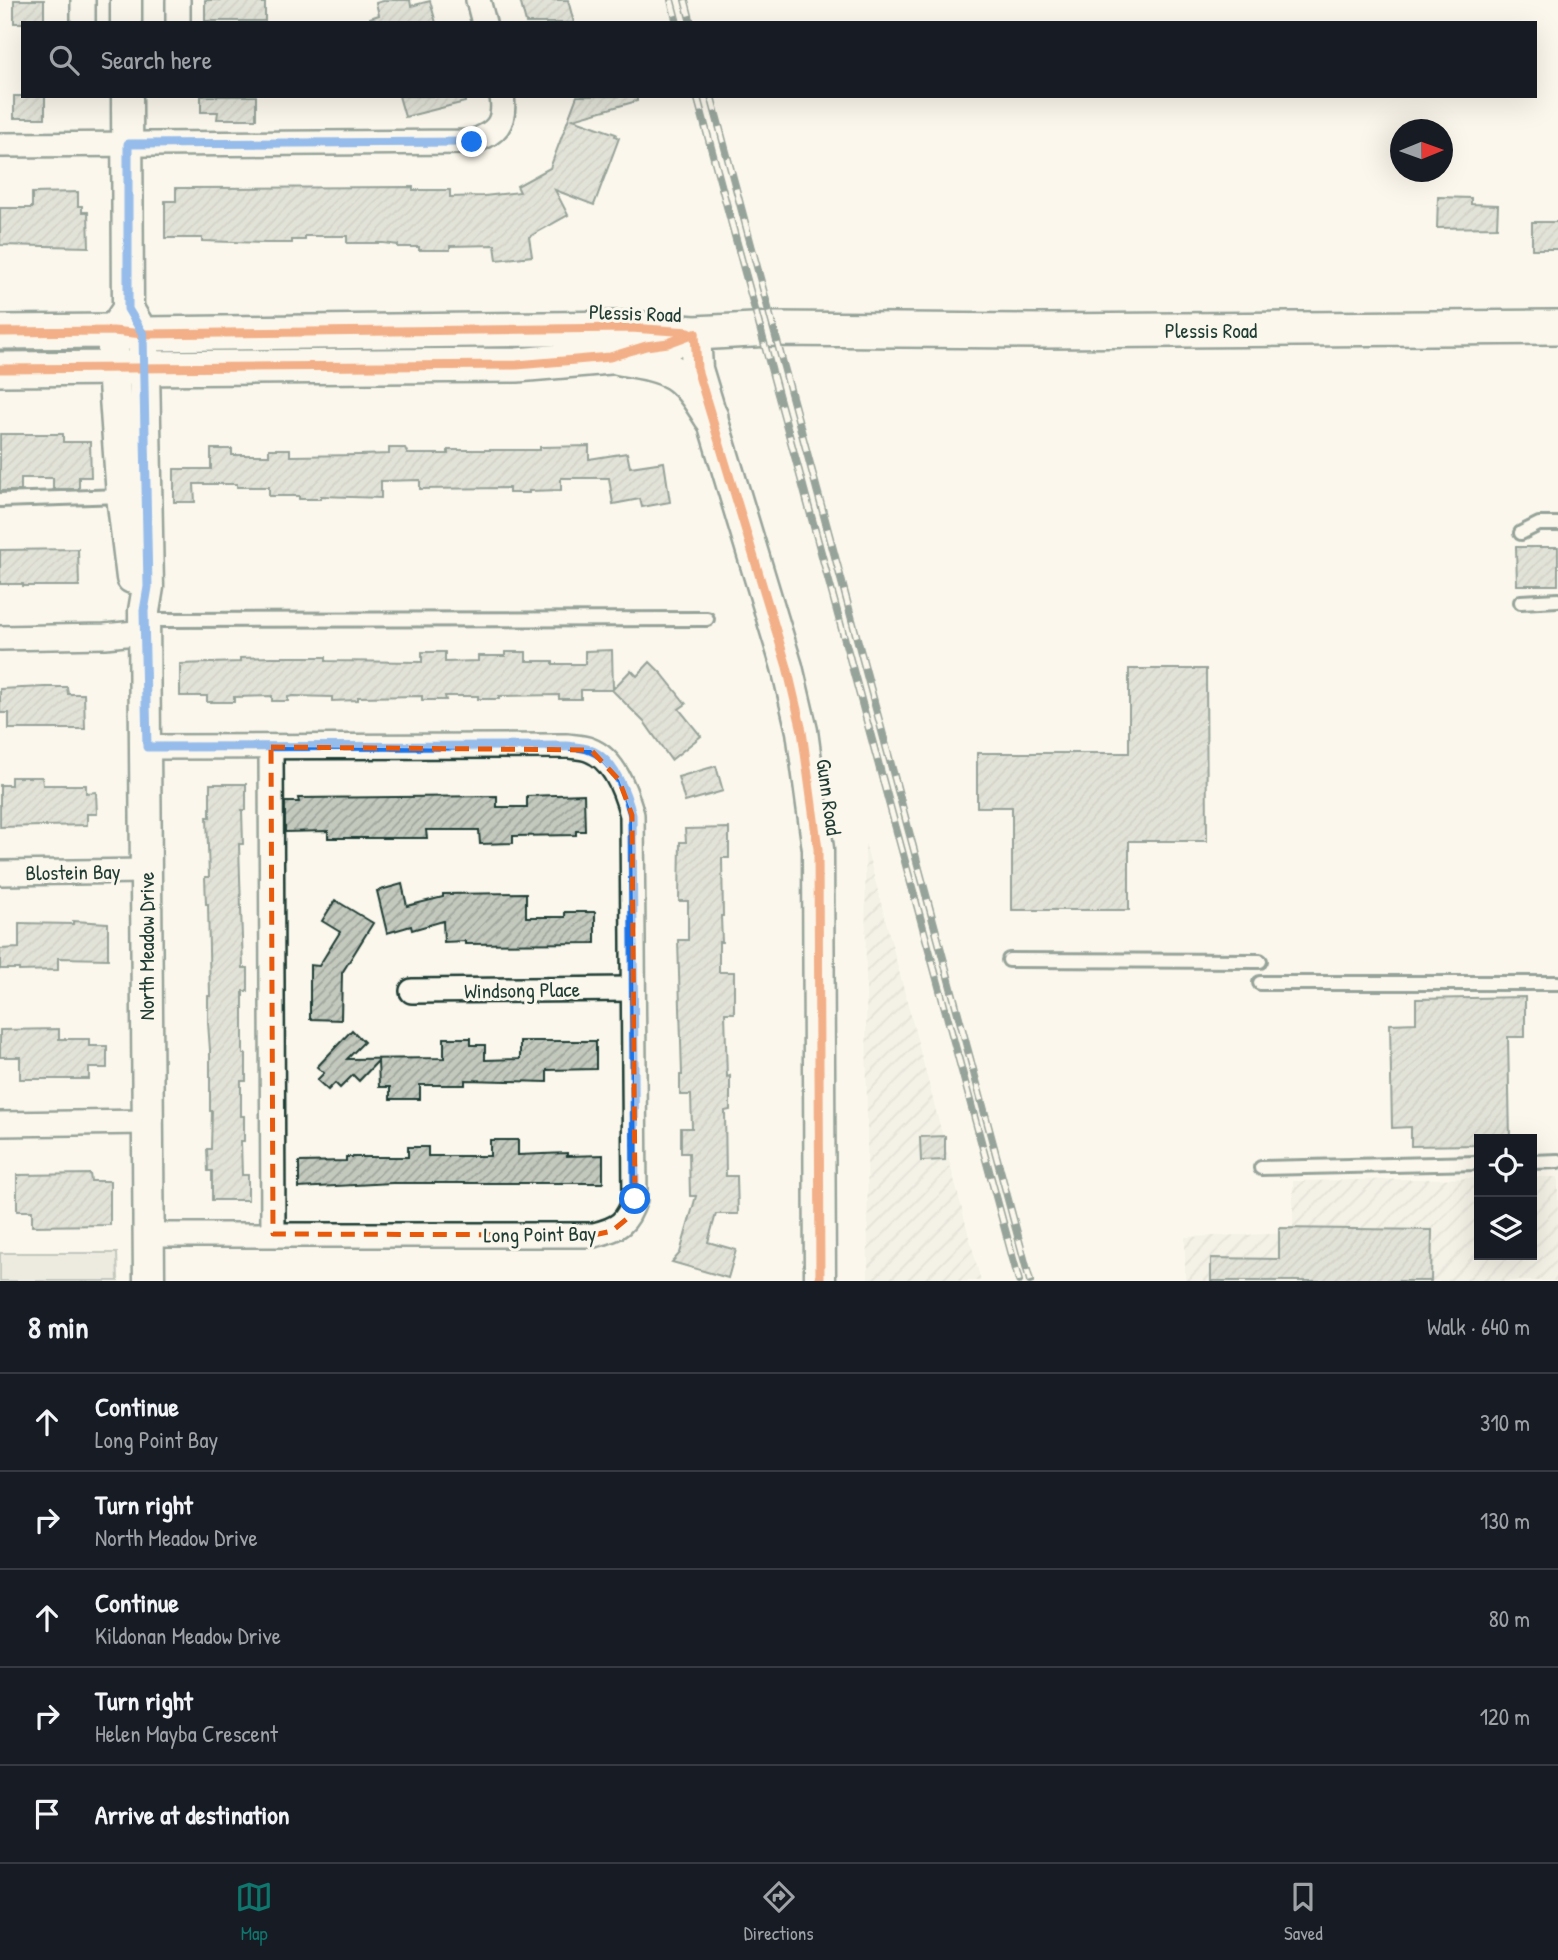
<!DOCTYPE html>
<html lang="en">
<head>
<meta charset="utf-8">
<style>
	:root { --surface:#171b24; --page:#20242c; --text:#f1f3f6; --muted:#9ea1a6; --line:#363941; --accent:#0f766e }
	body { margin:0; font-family:"Patrick Hand",sans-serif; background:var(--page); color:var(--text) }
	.controls { position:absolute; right:21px; bottom:21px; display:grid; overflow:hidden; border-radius:0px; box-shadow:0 7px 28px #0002 }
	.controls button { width:63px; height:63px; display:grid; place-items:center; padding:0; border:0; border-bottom:2px solid var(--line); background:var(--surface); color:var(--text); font:35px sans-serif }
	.compass { position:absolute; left:1390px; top:119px; width:63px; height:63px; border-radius:50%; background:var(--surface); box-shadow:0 7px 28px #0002; rotate:89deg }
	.stop { position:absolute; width:21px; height:21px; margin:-16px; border:5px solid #1a73e8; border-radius:50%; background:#fff }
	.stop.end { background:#1a73e8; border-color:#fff; box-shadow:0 2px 7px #0008 }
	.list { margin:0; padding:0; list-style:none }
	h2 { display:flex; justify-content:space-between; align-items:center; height:91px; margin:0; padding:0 28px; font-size:30px }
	h2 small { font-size:23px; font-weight:400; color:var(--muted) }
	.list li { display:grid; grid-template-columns:46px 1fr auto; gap:21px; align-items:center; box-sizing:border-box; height:98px; padding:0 28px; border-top:2px solid var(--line) }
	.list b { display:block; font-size:26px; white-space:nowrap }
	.list p { margin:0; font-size:23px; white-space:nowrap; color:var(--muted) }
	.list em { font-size:23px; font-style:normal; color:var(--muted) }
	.icon { flex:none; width:38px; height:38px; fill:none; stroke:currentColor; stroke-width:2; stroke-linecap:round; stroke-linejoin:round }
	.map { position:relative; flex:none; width:1558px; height:1281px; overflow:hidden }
	.search { position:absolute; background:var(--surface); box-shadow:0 7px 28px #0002; left:21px; right:21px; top:21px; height:77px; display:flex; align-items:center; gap:18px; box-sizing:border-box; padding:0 24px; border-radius:0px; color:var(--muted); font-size:26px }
	.sheet { height:581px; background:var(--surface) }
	nav { display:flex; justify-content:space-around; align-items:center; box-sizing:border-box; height:98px; border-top:2px solid var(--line); background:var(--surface); font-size:19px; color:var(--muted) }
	nav a { display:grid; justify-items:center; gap:4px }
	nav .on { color:var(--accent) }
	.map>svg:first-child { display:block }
	.industrial { fill:url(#industrial-furrows) }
	.green { fill:#dbdcd1; stroke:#7d8c82; stroke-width:2 }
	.building { fill:url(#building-hatch); stroke:#1f3d34; stroke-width:2 }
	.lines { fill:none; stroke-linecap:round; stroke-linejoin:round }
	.service-casing { stroke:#1f3d34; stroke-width:18 }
	.minor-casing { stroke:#1f3d34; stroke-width:28 }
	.tertiary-casing { stroke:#1f3d34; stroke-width:35 }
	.secondary-casing { stroke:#1f3d34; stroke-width:38 }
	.service { stroke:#fbf7ec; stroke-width:12 }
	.minor { stroke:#fbf7ec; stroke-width:23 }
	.tertiary { stroke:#fbf7ec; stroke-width:30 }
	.secondary { stroke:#fbf7ec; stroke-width:33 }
	.rail-casing { stroke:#1f3d34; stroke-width:8 }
	.rail { stroke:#fbf7ec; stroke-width:5; stroke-dasharray:16; stroke-linecap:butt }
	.cycleway-casing { stroke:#fbf7ec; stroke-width:13 }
	.cycleway { stroke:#e8590c; stroke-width:9 }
	.route { stroke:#1a73e8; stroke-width:9 }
	.marked { fill:none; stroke:#e8590c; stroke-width:5; stroke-dasharray:14 9; stroke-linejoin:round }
	.labels { text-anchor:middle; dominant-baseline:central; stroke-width:6; stroke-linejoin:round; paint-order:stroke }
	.street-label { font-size:21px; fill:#1f3d34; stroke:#fbf7ec }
</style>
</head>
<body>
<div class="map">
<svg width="1558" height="1281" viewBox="0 0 1558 1281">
	<defs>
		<pattern id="industrial-furrows" width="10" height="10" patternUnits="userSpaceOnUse" patternTransform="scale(1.75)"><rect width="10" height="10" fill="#eae9de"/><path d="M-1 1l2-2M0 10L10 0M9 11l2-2" fill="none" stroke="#c8c9bf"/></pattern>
		<pattern id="building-hatch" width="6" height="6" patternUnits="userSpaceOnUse" patternTransform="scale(1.75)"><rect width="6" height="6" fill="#c4c9be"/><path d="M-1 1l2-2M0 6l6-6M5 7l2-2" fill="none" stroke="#9fa49b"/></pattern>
	</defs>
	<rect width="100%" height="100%" fill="#fbf7ec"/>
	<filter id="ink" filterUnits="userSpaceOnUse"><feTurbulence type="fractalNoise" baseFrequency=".0143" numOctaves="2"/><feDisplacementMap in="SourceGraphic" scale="14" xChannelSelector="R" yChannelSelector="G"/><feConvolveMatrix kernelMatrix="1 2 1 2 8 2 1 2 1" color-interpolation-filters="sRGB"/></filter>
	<g filter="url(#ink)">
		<g class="industrial">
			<polygon points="865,842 981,1281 868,1281"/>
			<polygon points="1532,1177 1558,1177 1558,1281 1185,1281 1185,1237 1293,1233 1293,1181 1479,1178 1479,1255 1532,1255"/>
		</g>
		<polygon class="green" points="0,1253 117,1253 118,1281 0,1281"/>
		<g class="building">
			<rect x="14" y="0" width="30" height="23"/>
			<polygon points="205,0 261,0 261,3 265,3 265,21 205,21"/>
			<polygon points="387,0 410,0 411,6 430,1 436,23 370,23 370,18 379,15 376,3"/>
			<polygon points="520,0 568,0 574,23 526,23"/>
			<rect x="14" y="96" width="31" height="22"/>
			<polygon points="201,96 256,96 256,119 217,119 218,112 201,112"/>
			<polygon points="399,96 465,96 465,102 405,117"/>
			<polygon points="577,96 637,96 637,101 573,119 616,134 615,136 619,138 594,205 555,190 568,215 529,237 532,256 497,260 495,245 450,246 450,250 419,250 419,247 398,247 398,245 383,243 347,243 347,236 305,236 305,240 292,240 292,243 266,243 202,241 202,238 165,238 165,201 176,201 176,188 413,187 413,190 450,190 450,197 484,196 520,192 517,186 550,168"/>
			<polygon points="78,192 78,206 82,206 82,212 88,212 89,247 0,245 0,208 32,208 32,193"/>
			<polygon points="1438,197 1471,198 1471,204 1498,205 1497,227 1437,228"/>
			<rect x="1532" y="222" width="26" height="27"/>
			<polygon points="0,434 63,434 63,442 90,442 91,477 79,477 79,489 53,489 53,478 21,478 21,491 0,491"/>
			<polygon points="589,446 589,459 627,453 630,467 664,462 670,502 642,507 640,499 613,504 609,478 561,478 561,490 529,491 529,493 509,493 509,488 420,489 420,480 381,481 381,498 321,496 321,499 299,499 299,496 269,496 269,487 237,487 237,484 194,484 195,502 174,502 174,469 211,469 211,449 232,449 232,455 269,455 269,449 290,449 290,456 360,455 389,454 389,448 405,448 408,454 448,454 448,450 540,450 540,447"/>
			<polygon points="1516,547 1558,547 1558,585 1517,585"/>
			<polygon points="78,549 79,586 23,586 23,584 0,584 0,550"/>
			<polygon points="612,650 613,689 631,670 637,676 650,662 662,674 686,704 679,709 701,736 671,760 645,723 612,690 581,690 581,699 559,699 559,695 499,696 499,699 478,699 478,696 445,696 446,700 422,700 422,696 358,697 358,700 332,701 332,697 293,696 288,697 288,701 272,701 272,696 234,697 234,702 207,702 207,696 180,696 180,664 240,662 240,658 272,657 326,657 326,661 422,662 422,652 445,652 445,662 478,661 478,656 505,656 505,652 526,652 526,661 553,661 553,664 585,664 585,651"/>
			<polygon points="1129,669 1206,669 1207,841 1129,841 1129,910 1012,910 1012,807 977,807 977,753 1129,753"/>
			<polygon points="45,687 67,687 68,694 84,694 85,729 9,729 9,713 0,713 0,689"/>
			<polygon points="716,766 723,791 685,802 678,777"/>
			<polygon points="11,777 42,777 43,785 86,785 86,793 96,792 97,814 87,814 87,825 0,827 0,785 11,785"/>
			<polygon points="210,784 246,784 246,810 242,810 243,844 239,844 240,877 243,968 248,968 248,991 243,991 243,1054 246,1054 246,1081 241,1081 241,1116 244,1116 244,1141 241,1141 242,1175 248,1175 248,1200 212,1200 212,1171 208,1171 207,1149 211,1149 212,1111 210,1111 210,1050 208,1023 208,996 210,996 208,904 206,904 205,877 209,877 207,817 210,817"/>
			<polygon points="584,794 585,831 576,831 576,835 513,836 513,843 480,844 479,830 426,830 427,838 328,838 328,831 285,832 285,802 299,802 298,798 497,796 497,807 527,807 527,796"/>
			<polygon points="729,828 729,858 722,858 723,916 721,916 722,942 719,942 719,972 734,972 734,1013 725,1013 727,1077 730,1076 730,1110 725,1111 726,1176 737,1176 738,1214 716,1214 708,1242 736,1250 728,1278 672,1262 680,1253 696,1196 690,1196 689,1153 681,1153 681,1128 692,1128 691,1095 680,1095 680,1075 682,1075 678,940 688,940 688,901 679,901 680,842 686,842 685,829"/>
			<polygon points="402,884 407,906 443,897 443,894 526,893 526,917 565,917 565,912 595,912 595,943 465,944 465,941 444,942 443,921 412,930 411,926 387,933 377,891"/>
			<polygon points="335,900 373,923 342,973 341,1020 310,1019 310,965 319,966 340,932 322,921"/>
			<polygon points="73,921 108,923 108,959 58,958 58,970 19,971 19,969 0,969 0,949 19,948 19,923 73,924"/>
			<polygon points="1525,997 1525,1037 1508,1037 1510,1139 1479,1139 1479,1145 1411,1146 1411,1127 1392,1128 1390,1024 1416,1023 1416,999"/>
			<polygon points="59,1029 59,1039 89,1039 89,1046 107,1046 107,1068 89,1068 89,1079 20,1079 20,1057 0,1057 0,1030"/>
			<polygon points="352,1030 364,1042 347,1059 444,1058 444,1038 471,1038 471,1045 485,1045 485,1060 520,1059 520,1041 596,1041 596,1069 547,1070 547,1082 465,1080 465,1085 420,1085 420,1099 390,1099 390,1087 379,1087 378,1061 359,1081 353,1075 340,1088 335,1083 328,1090 317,1080 324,1073 317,1067"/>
			<polygon points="945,1136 945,1160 921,1161 920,1137"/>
			<polygon points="490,1140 518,1140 518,1155 567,1153 567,1156 603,1155 603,1183 392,1183 299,1188 299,1162 346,1161 346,1157 408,1157 408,1147 428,1147 428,1156 490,1156"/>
			<polygon points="90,1174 91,1181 110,1181 110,1225 32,1226 32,1211 17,1211 17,1175"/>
			<polygon points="1279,1228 1432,1230 1431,1281 1211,1281 1211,1258 1279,1259"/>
		</g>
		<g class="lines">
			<defs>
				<g id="service">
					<polyline points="0,500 122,496"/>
					<polyline points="1521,533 1539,524 1558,524"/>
					<polyline points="1521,602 1558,600"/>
					<polyline points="148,629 158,620 707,619"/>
					<polyline points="1009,960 1260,961"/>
					<polyline points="1260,983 1558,983"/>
					<polyline points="1532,1162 1558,1161"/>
					<polyline points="1261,1168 1479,1163"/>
				</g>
				<g id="minor">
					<polyline points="83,0 83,23"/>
					<polyline points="178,0 178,23"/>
					<polyline points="478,0 484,23"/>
					<path d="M0,145L472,142C496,133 506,124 502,96"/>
					<polyline points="0,638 105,636 145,632"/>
					<path d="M147,747L567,746C574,747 583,747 590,750C614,759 626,792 632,815L635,1199C627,1223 619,1229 594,1235H149"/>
					<polyline points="271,747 273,1234"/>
					<polyline points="0,873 146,871"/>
					<polyline points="412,991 632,989"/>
					<polyline points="0,1124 147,1122"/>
				</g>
				<g id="tertiary">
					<polyline points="126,0 126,23"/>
					<polyline points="127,96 128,309 113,331 113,369 122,496 132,578"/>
					<polyline points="128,309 143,334 144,368 148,587 144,611 149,1281"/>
					<polyline points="695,333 697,369 787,667 802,731 818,849 820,1281"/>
				</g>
				<g id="secondary">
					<polyline points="0,332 113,331 143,334 631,328 695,333 773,329 1042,331 1558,327"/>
					<path d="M620,358C674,367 682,370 711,417"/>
					<polyline points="0,369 517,365 610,357 646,346 671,342"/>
				</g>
			</defs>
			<use href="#service" class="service-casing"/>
			<use href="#minor" class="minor-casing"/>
			<use href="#tertiary" class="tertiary-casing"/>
			<use href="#secondary" class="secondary-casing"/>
			<use href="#service" class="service"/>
			<use href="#minor" class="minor"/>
			<use href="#tertiary" class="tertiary"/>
			<use href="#secondary" class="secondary"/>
			<defs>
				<g id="rail">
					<polyline points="671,0 677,23"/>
					<polyline points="685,0 691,23"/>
					<polyline points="697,96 1019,1281"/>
					<polyline points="711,96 1030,1281"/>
				</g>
			</defs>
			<use href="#rail" class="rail-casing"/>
			<use href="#rail" class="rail"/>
			<defs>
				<g id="cycleway">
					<polyline points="0,332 113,331 143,334 631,328 689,332"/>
					<polyline points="695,333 697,369 787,667 802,731 818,849 820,1281"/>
					<polyline points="0,369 517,365 610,357 646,346 668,343 695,333"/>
				</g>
			</defs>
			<use href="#cycleway" class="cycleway-casing"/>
			<use href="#cycleway" class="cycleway"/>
		</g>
	</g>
	<g class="lines" filter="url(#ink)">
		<path class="route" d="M472,142L128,144V309L143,334L148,587L144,611L147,747L567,746C574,747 583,747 590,750C614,759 626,792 632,815L635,1199"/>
	</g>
	<path d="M0 0H1558V1281H0ZM271,747L591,750L619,780L632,815L635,1199L629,1217L612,1231L594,1235L273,1234Z" fill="#fbf7ec" fill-opacity=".55" fill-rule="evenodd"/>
	<path class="marked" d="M271,747L591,750L619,780L632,815L635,1199L629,1217L612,1231L594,1235L273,1234Z"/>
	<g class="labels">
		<g class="street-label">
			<text transform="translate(635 313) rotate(2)">Plessis Road</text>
			<text x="1211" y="330">Plessis Road</text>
			<text transform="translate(829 797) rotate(82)">Gunn Road</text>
			<text transform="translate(73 872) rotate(-1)">Blostein Bay</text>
			<text transform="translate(146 946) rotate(-90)">North Meadow Drive</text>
			<text transform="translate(522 990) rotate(-1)">Windsong Place</text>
			<text transform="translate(540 1234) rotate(-1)">Long Point Bay</text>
		</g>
	</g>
</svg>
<div class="controls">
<button><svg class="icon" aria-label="locate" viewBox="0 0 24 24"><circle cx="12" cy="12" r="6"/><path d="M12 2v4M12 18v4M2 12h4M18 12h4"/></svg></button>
<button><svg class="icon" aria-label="layers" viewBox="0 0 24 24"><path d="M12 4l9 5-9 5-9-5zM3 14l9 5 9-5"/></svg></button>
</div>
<svg class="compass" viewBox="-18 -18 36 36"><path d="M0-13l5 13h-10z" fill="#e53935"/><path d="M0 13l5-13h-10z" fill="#9ea1a6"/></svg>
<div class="stop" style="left:635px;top:1199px"></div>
<div class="stop end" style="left:472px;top:142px"></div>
<div class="search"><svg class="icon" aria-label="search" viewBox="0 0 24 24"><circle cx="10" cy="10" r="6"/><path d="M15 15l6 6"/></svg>Search here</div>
</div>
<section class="sheet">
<h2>8 min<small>Walk · 640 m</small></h2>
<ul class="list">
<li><svg class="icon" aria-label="ahead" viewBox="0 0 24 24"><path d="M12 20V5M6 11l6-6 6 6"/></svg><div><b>Continue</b><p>Long Point Bay</p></div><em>310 m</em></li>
<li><svg class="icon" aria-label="right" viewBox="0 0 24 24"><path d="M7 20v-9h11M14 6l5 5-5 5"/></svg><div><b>Turn right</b><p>North Meadow Drive</p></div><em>130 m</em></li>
<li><svg class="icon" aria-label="ahead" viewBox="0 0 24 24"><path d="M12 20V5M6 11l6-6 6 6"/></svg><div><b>Continue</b><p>Kildonan Meadow Drive</p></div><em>80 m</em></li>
<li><svg class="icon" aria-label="right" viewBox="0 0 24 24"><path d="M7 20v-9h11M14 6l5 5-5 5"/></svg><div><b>Turn right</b><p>Helen Mayba Crescent</p></div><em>120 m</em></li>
<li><svg class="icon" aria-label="arrive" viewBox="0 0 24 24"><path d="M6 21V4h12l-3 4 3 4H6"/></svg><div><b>Arrive at destination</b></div></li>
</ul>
</section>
<nav>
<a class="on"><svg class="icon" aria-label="map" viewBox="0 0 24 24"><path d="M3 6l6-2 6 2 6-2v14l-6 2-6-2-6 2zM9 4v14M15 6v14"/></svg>Map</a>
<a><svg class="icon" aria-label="directions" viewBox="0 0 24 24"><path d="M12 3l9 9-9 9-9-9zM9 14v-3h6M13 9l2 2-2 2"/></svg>Directions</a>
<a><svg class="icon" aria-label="saved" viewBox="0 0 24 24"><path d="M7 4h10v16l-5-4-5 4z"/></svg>Saved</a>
</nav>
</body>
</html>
